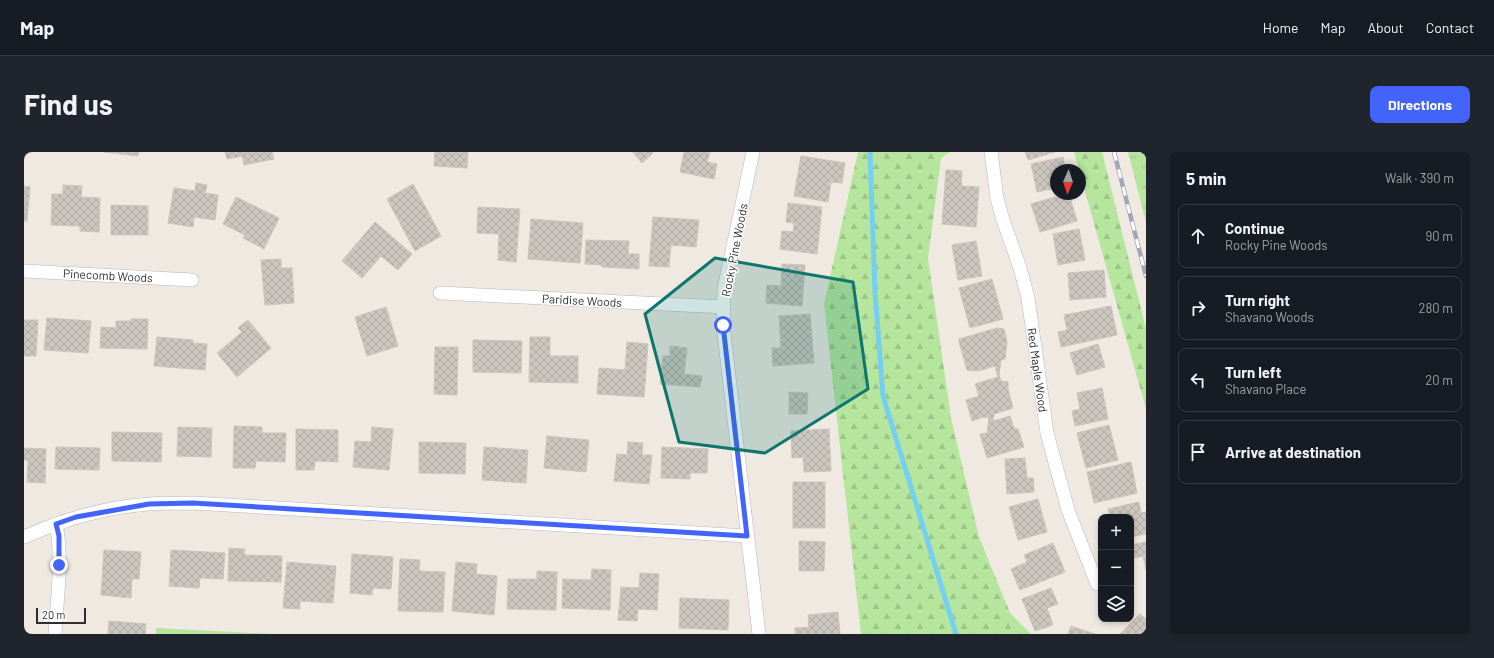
<!DOCTYPE html>
<html lang="en">
<head>
<meta charset="utf-8">
<style>
	:root { --surface:#171b24; --page:#20242c; --text:#f1f3f6; --muted:#9ea1a6; --line:#363941; --accent:#4264fb }
	body { margin:0; font-family:Barlow,sans-serif; background:var(--page); color:var(--text) }
	.controls { position:absolute; right:12px; bottom:12px; display:grid; overflow:hidden; border-radius:8px; box-shadow:0 2px 6px #0003 }
	.controls button { width:36px; height:36px; display:grid; place-items:center; padding:0; border:0; border-bottom:1px solid var(--line); background:var(--surface); color:var(--text); font:20px sans-serif }
	.compass { position:absolute; left:1026px; top:12px; width:36px; height:36px; border-radius:50%; background:var(--surface); box-shadow:0 2px 6px #0003; rotate:183deg }
	.scale { position:absolute; left:12px; bottom:10px; width:50px; box-sizing:border-box; padding-left:4px; border:2px solid #2e2e2e; border-top:0; font-size:11px; line-height:14px; white-space:nowrap; color:#2e2e2e; -webkit-text-stroke:3px #fff; paint-order:stroke }
	.stop { position:absolute; width:12px; height:12px; margin:-9px; border:3px solid #4264fb; border-radius:50%; background:#fff }
	.stop.end { background:#4264fb; border-color:#fff; box-shadow:0 1px 4px #0008 }
	.list { margin:0; padding:0; list-style:none }
	h2 { display:flex; justify-content:space-between; align-items:center; height:52px; margin:0; padding:0 16px; font-size:17px }
	h2 small { font-size:13px; font-weight:400; color:var(--muted) }
	.list li { display:grid; grid-template-columns:26px 1fr auto; gap:12px; align-items:center; box-sizing:border-box; height:64px; margin:0 8px 8px; padding:0 8px; border:1px solid var(--line); border-radius:8px }
	.list b { display:block; font-size:15px; white-space:nowrap }
	.list p { margin:0; font-size:13px; white-space:nowrap; color:var(--muted) }
	.list em { font-size:13px; font-style:normal; color:var(--muted) }
	.icon { flex:none; width:22px; height:22px; fill:none; stroke:currentColor; stroke-width:2; stroke-linecap:round; stroke-linejoin:round }
	.map { position:relative; flex:none; width:1122px; height:482px; overflow:hidden; border-radius:8px }
	header { display:flex; align-items:center; gap:24px; box-sizing:border-box; height:56px; padding:0 20px; background:var(--surface); border-bottom:1px solid var(--line) }
	header strong { font-size:19px }
	nav { display:flex; gap:22px; margin-inline-start:auto; font-size:14px }
	.intro { display:flex; align-items:center; justify-content:space-between; box-sizing:border-box; height:96px; padding:0 24px }
	h1 { margin:0; font-size:28px }
	.button { padding:10px 18px; border-radius:8px; background:var(--accent); color:#fff; font-size:14px; font-weight:700 }
	main { display:flex; gap:24px; padding:0 24px }
	aside { flex:1; background:var(--surface); border-radius:8px; box-shadow:0 2px 6px #0003 }
	.map>svg:first-child { display:block }
	.grass { fill:url(#grass-tufts) }
	.forest { fill:url(#forest-firs) }
	.lines { fill:none; stroke-linecap:round; stroke-linejoin:round }
	.stream { stroke:#75cff0; stroke-width:5 }
	.building { fill:url(#building-cross-hatch); stroke:#cbc5ba }
	.street-casing { stroke:#b4b7c1; stroke-width:14 }
	.street { stroke:#fff; stroke-width:13 }
	.rail-casing { stroke:#a3a6b8; stroke-width:4.5 }
	.rail { stroke:#fff; stroke-width:3; stroke-dasharray:9; stroke-linecap:butt }
	.route { stroke:#4264fb; stroke-width:5 }
	.marked { fill:#0f766e; fill-opacity:0.2; stroke:#0f766e; stroke-width:3; stroke-linejoin:round }
	.labels { text-anchor:middle; dominant-baseline:central; stroke-width:3; stroke-linejoin:round; paint-order:stroke }
	.street-label { font-size:12px; fill:#2e2e2e; stroke:#fff }
</style>
</head>
<body>
<header>
<strong>Map</strong>
<nav><a>Home</a><a>Map</a><a>About</a><a>Contact</a></nav>
</header>
<div class="intro"><h1>Find us</h1><a class="button">Directions</a></div>
<main>
<div class="map">
<svg width="1122" height="482" viewBox="0 0 1122 482">
	<defs>
		<pattern id="grass-tufts" width="24" height="20" patternUnits="userSpaceOnUse"><rect width="24" height="20" fill="#b6e59e"/><path d="M3 7l-1-3M5 7V3M7 7l1-3M15 17l-1-3M17 17v-4M19 17l1-3" fill="none" stroke="#9dc588"/></pattern>
		<pattern id="forest-firs" width="22" height="20" patternUnits="userSpaceOnUse"><rect width="22" height="20" fill="#b6e59e"/><path d="M5 1l3.5 6h-7zM16 11l3.5 6h-7z" fill="#9dc588"/></pattern>
		<pattern id="building-cross-hatch" width="8" height="8" patternUnits="userSpaceOnUse"><rect width="8" height="8" fill="#cbc7bf"/><path d="M0 0l8 8M0 8l8-8" fill="none" stroke="#afaba4"/></pattern>
	</defs>
	<rect width="100%" height="100%" fill="#efe9e1"/>
	<g class="grass">
		<polygon points="1104,0 1122,0 1122,70"/>
		<polygon points="132,476 247,482 132,482"/>
	</g>
	<g class="forest">
		<polygon points="834,0 926,0 917,6 904,106 927,266 955,385 986,461 1007,482 837,482 800,152"/>
		<polygon points="1050,0 1078,0 1122,177 1122,257"/>
	</g>
	<g class="lines">
		<polyline class="stream" points="846,0 851,140 859,244 932,482"/>
	</g>
	<g class="building">
		<polygon points="80,0 115,0 114,4"/>
		<polygon points="201,0 248,0 250,7 220,13 218,4 203,7"/>
		<polygon points="411,0 444,0 443,16 410,14"/>
		<polygon points="609,0 628,0 629,1 618,11"/>
		<polygon points="660,0 686,0 683,10 693,12 690,27 656,20"/>
		<polygon points="1001,0 1031,0 1004,8"/>
		<polygon points="777,4 821,11 818,31 807,30 804,50 770,44"/>
		<polygon points="1039,5 1041,18 1032,18 1032,36 1013,40 1007,12"/>
		<polygon points="922,18 938,19 937,34 955,35 952,75 918,72"/>
		<polygon points="172,31 183,33 181,41 194,43 191,68 170,65 169,75 144,71 150,36 171,39"/>
		<polygon points="389,32 417,84 391,99 363,47"/>
		<polygon points="39,33 58,34 57,45 76,46 75,80 56,79 56,74 27,73 28,42 39,42"/>
		<polygon points="0,34 6,35 3,69 0,69"/>
		<polygon points="1041,42 1045,42 1053,69 1016,80 1007,52"/>
		<polygon points="212,45 255,66 240,97 219,86 221,83 199,72"/>
		<polygon points="764,51 798,55 793,102 756,97 758,79 769,80 770,71 762,70"/>
		<polygon points="87,53 124,54 124,83 87,83"/>
		<polygon points="454,55 496,57 492,110 474,108 475,82 453,81"/>
		<polygon points="629,65 675,68 672,95 647,93 645,115 625,114"/>
		<polygon points="507,67 559,71 556,111 504,107"/>
		<polygon points="351,70 388,102 374,118 357,104 338,126 318,109"/>
		<polygon points="1055,77 1061,108 1034,113 1029,82"/>
		<polygon points="562,88 605,89 604,102 615,102 615,117 578,115 578,113 561,112"/>
		<polygon points="952,89 958,124 934,128 928,93"/>
		<polygon points="257,107 257,116 268,116 270,151 241,153 237,108"/>
		<polygon points="758,112 781,113 778,154 742,151 743,133 757,134"/>
		<polygon points="1080,118 1082,145 1046,148 1044,121"/>
		<polygon points="968,127 979,167 946,176 935,136"/>
		<polygon points="1087,154 1093,183 1037,195 1034,180 1043,178 1040,163"/>
		<polygon points="362,155 374,194 343,204 331,165"/>
		<polygon points="786,162 790,211 749,214 748,196 757,196 755,164"/>
		<polygon points="23,166 67,169 64,201 20,198"/>
		<polygon points="107,167 124,167 123,197 76,196 77,175 92,176 92,169 107,169"/>
		<polygon points="0,168 14,168 12,204 0,204"/>
		<polygon points="224,168 247,196 213,225 193,201 218,180 214,176"/>
		<polygon points="973,176 980,177 983,190 981,207 977,208 975,223 977,229 984,230 984,237 989,256 970,262 969,269 986,264 990,276 994,277 1000,295 963,306 956,282 963,281 965,266 960,265 948,269 942,248 955,244 951,232 974,225 971,214 954,219 943,218 935,190 935,187"/>
		<polygon points="133,185 169,188 169,191 183,192 181,218 130,214"/>
		<polygon points="506,185 526,185 526,204 554,204 554,231 505,230"/>
		<polygon points="449,188 498,189 497,221 449,220"/>
		<polygon points="603,190 624,192 620,245 573,242 575,216 601,218"/>
		<polygon points="1074,192 1081,215 1053,223 1046,201"/>
		<polygon points="646,194 663,196 660,222 678,224 676,235 636,232 639,204 646,204"/>
		<polygon points="411,195 434,195 433,243 410,242"/>
		<polygon points="1078,236 1084,267 1051,274 1048,259 1056,257 1053,241"/>
		<polygon points="765,240 784,241 783,262 765,262"/>
		<polygon points="1085,273 1094,308 1062,316 1053,281"/>
		<polygon points="210,274 238,275 238,281 262,281 261,310 232,309 231,316 209,316"/>
		<polygon points="154,275 188,276 187,305 153,304"/>
		<polygon points="348,275 369,277 365,318 329,315 331,289 347,290"/>
		<polygon points="272,277 314,278 314,310 291,309 290,318 272,318"/>
		<polygon points="805,277 807,319 780,320 779,305 768,306 767,279"/>
		<polygon points="88,280 138,281 137,310 88,309"/>
		<polygon points="523,284 565,288 562,320 520,316"/>
		<polygon points="395,290 442,291 441,322 395,321"/>
		<polygon points="604,290 619,291 618,303 628,303 625,332 590,329 593,302 603,303"/>
		<polygon points="32,295 76,296 75,318 31,317"/>
		<polygon points="460,295 504,298 502,331 458,328"/>
		<polygon points="638,295 684,297 683,321 666,321 666,327 637,326"/>
		<polygon points="0,296 22,297 21,331 3,330 4,308 0,308"/>
		<polygon points="1001,306 1003,326 1009,326 1010,340 983,342 981,307"/>
		<polygon points="1107,310 1113,341 1070,351 1063,320"/>
		<rect x="769" y="330" width="32" height="46"/>
		<polygon points="1014,347 1023,380 994,388 985,355"/>
		<polygon points="1115,350 1117,361 1122,360 1122,382 1107,385 1107,365 1086,365 1084,357"/>
		<polygon points="775,389 801,390 800,419 775,419"/>
		<polygon points="1122,390 1122,418 1119,404 1110,406 1107,396 1107,393"/>
		<polygon points="1029,391 1041,420 996,438 987,417 1003,410 1000,403"/>
		<polygon points="205,396 221,397 220,403 258,404 257,430 204,429"/>
		<polygon points="80,398 117,400 115,427 108,427 107,446 77,443"/>
		<polygon points="147,398 201,401 199,427 176,426 175,436 145,434"/>
		<polygon points="328,402 369,405 367,437 349,436 348,443 326,441"/>
		<polygon points="376,407 396,408 395,419 421,420 419,460 374,459"/>
		<polygon points="263,410 312,414 309,451 276,449 276,457 259,456"/>
		<polygon points="432,410 453,412 452,422 473,424 470,463 428,459"/>
		<polygon points="568,417 587,418 586,458 538,456 539,427 567,428"/>
		<polygon points="513,419 533,420 532,458 483,457 484,427 513,427"/>
		<polygon points="616,421 635,422 633,458 614,457 613,469 594,468 597,435 615,436"/>
		<polygon points="1027,436 1034,452 1023,456 1029,473 1011,479 998,447"/>
		<polygon points="656,446 705,448 704,478 655,476"/>
		<polygon points="814,460 816,482 771,482 771,476 785,475 784,463"/>
		<polygon points="1116,462 1122,467 1122,482 1096,482"/>
		<polygon points="85,469 122,472 121,482 84,482"/>
		<polygon points="1047,474 1071,482 1044,482"/>
	</g>
	<g class="lines">
		<defs>
			<g id="street">
				<polyline points="729,0 700,137 699,173 735,482"/>
				<polyline points="967,0 973,46 978,65 996,116 1004,146 1023,281 1044,358 1073,432"/>
				<polyline points="0,119 168,128"/>
				<polyline points="416,141 700,155"/>
				<path d="M0,385C38,368 83,355 125,352C140,351 154,351 169,351L723,384"/>
				<path d="M31,482C33,447 39,406 32,372"/>
			</g>
		</defs>
		<use href="#street" class="street-casing"/>
		<use href="#street" class="street"/>
		<defs>
			<polyline id="rail" points="1090,0 1122,124"/>
		</defs>
		<use href="#rail" class="rail-casing"/>
		<use href="#rail" class="rail"/>
	</g>
	<g class="lines">
		<polyline class="route" points="35,413 35,384 32,372 52,365 125,352 169,351 723,384 699,173"/>
	</g>
	<path class="marked" d="M691,106L829,130L844,237L741,301L655,290L621,162Z"/>
	<g class="labels">
		<g class="street-label">
			<text transform="translate(710 98) rotate(-79)">Rocky Pine Woods</text>
			<text transform="translate(84 123) rotate(3)">Pinecomb Woods</text>
			<text transform="translate(558 148) rotate(3)">Paridise Woods</text>
			<text transform="translate(1014 218) rotate(82)">Red Maple Wood</text>
		</g>
	</g>
</svg>
<div class="controls">
<button>+</button>
<button>−</button>
<button><svg class="icon" aria-label="layers" viewBox="0 0 24 24"><path d="M12 4l9 5-9 5-9-5zM3 14l9 5 9-5"/></svg></button>
</div>
<svg class="compass" viewBox="-18 -18 36 36"><path d="M0-13l5 13h-10z" fill="#e53935"/><path d="M0 13l5-13h-10z" fill="#9ea1a6"/></svg>
<div class="scale">20 m</div>
<div class="stop" style="left:699px;top:173px"></div>
<div class="stop end" style="left:35px;top:413px"></div>
</div>
<aside>
<h2>5 min<small>Walk · 390 m</small></h2>
<ul class="list">
<li><svg class="icon" aria-label="ahead" viewBox="0 0 24 24"><path d="M12 20V5M6 11l6-6 6 6"/></svg><div><b>Continue</b><p>Rocky Pine Woods</p></div><em>90 m</em></li>
<li><svg class="icon" aria-label="right" viewBox="0 0 24 24"><path d="M7 20v-9h11M14 6l5 5-5 5"/></svg><div><b>Turn right</b><p>Shavano Woods</p></div><em>280 m</em></li>
<li><svg class="icon" aria-label="left" viewBox="0 0 24 24"><path d="M17 20v-9H6M10 6l-5 5 5 5"/></svg><div><b>Turn left</b><p>Shavano Place</p></div><em>20 m</em></li>
<li><svg class="icon" aria-label="arrive" viewBox="0 0 24 24"><path d="M6 21V4h12l-3 4 3 4H6"/></svg><div><b>Arrive at destination</b></div></li>
</ul>
</aside>
</main>
</body>
</html>
